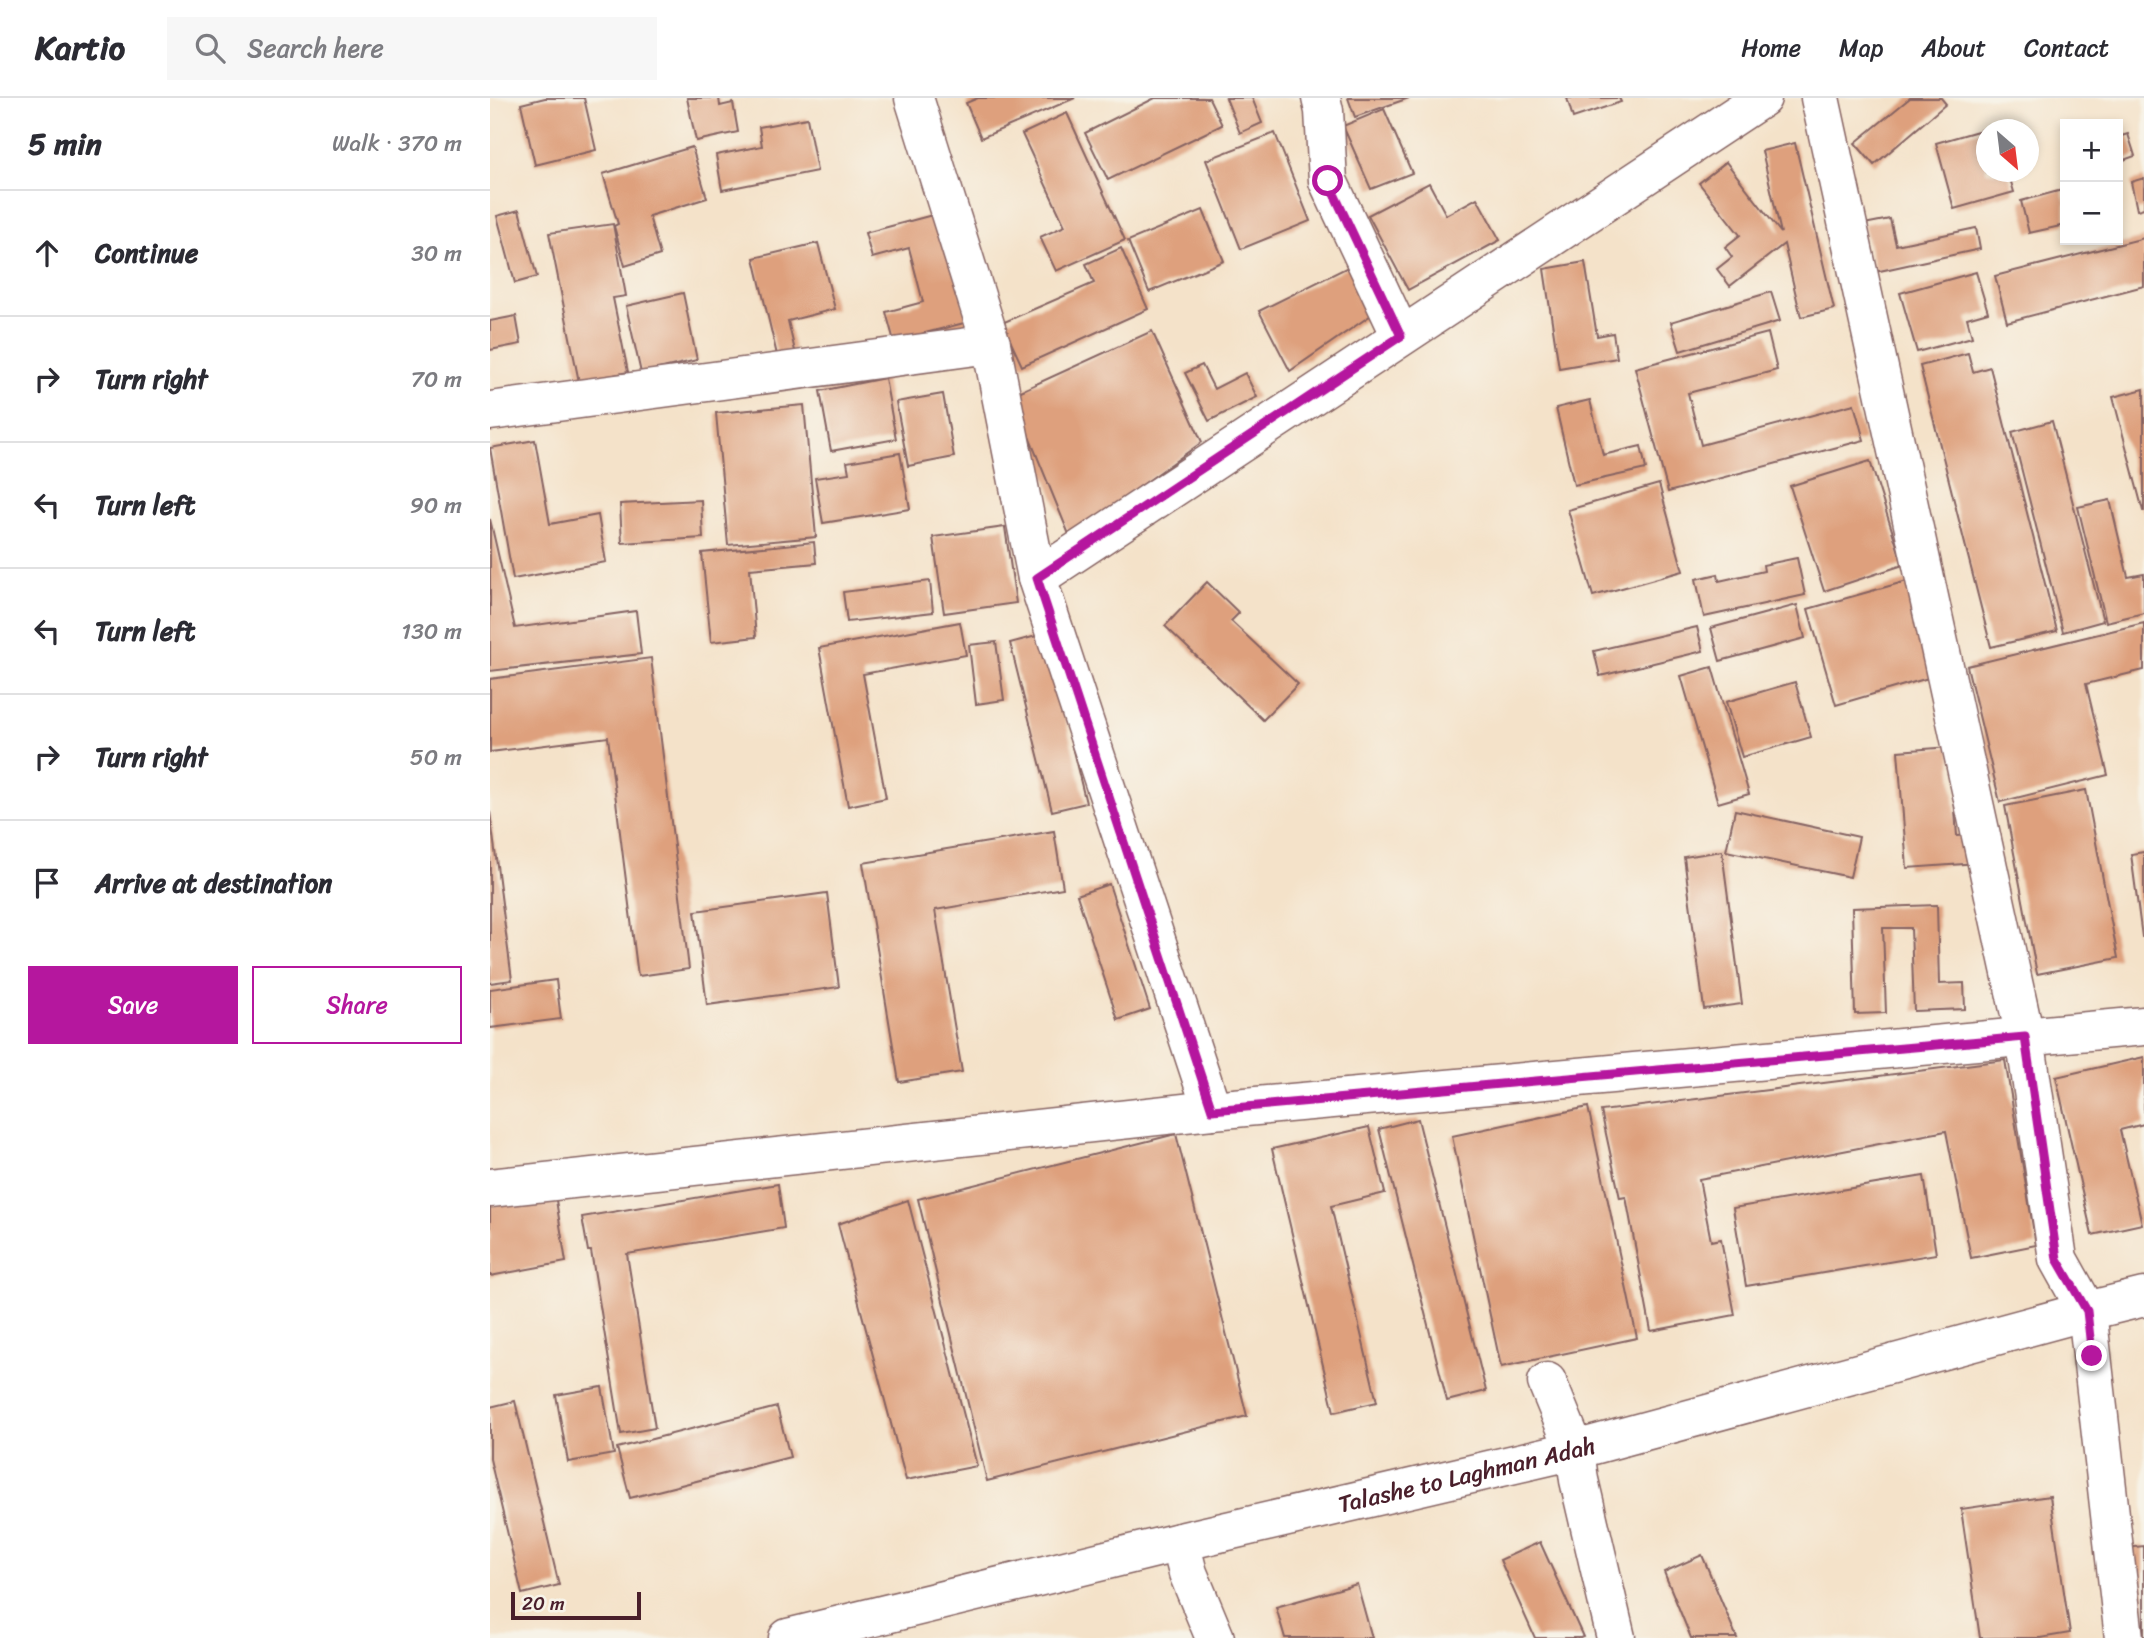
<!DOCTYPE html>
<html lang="en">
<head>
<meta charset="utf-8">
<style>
	:root { --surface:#fff; --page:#f7f7f7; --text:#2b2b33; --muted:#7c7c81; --line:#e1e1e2; --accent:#b5179e }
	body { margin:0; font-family:Sriracha,sans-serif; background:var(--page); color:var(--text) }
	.controls { position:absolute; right:21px; top:21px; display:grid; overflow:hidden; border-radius:0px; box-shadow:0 4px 10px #0003 }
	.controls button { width:63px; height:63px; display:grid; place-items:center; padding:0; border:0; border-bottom:2px solid var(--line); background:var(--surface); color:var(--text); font:35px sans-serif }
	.compass { position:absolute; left:1486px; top:21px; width:63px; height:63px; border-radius:50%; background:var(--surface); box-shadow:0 4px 10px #0003; rotate:152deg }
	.scale { position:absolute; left:21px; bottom:18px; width:130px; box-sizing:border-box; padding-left:7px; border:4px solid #4a1f2b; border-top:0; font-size:19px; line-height:24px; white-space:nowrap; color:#4a1f2b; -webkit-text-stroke:5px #f7f3e8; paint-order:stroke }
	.stop { position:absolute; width:21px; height:21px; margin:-16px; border:5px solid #b5179e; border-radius:50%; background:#fff }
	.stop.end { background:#b5179e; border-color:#fff; box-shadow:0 2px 7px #0008 }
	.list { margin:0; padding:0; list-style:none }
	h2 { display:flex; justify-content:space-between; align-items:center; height:91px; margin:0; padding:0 28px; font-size:30px }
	h2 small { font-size:23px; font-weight:400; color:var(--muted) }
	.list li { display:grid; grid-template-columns:46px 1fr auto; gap:21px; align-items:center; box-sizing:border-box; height:126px; padding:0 28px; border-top:2px solid var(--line) }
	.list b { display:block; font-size:26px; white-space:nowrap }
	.list em { font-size:23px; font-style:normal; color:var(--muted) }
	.actions { display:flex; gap:14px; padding:21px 28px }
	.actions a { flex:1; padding:16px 0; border:2px solid var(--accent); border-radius:0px; text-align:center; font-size:24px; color:var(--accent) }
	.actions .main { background:var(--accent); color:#fff }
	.icon { flex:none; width:38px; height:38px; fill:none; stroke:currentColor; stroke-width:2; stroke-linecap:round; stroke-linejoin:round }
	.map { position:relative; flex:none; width:1654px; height:1540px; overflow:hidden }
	header { display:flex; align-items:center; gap:42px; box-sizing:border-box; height:98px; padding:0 35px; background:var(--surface); border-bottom:2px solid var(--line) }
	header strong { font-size:33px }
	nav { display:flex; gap:38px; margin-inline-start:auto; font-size:24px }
	.search { width:490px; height:63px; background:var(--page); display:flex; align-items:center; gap:18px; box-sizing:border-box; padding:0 24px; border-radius:0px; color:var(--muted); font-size:26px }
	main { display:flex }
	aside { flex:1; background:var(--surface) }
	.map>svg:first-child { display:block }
	.building { fill:#dea07d }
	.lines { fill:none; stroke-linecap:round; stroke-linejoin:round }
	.street-casing { stroke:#866362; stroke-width:41 }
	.secondary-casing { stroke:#866362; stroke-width:41 }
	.street { stroke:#fff; stroke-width:38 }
	.secondary { stroke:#fff; stroke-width:38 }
	.route { stroke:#b5179e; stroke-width:9 }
	.labels { text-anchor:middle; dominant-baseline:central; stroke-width:6; stroke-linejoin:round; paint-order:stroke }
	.street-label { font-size:24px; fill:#4a1f2b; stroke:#f7f3e8 }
</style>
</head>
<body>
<header>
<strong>Kartio</strong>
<div class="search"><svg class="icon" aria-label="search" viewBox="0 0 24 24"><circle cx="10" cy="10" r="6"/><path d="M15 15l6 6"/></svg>Search here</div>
<nav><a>Home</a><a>Map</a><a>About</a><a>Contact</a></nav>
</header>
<main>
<aside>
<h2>5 min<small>Walk · 370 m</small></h2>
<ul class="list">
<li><svg class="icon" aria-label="ahead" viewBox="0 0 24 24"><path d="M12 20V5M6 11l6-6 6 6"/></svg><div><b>Continue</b></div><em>30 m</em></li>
<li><svg class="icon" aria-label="right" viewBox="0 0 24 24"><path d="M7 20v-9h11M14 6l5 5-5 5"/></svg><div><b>Turn right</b></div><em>70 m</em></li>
<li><svg class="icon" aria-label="left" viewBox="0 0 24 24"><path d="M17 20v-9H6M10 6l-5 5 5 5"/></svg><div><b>Turn left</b></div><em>90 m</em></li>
<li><svg class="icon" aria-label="left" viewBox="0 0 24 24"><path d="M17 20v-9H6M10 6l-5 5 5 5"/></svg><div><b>Turn left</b></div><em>130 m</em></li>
<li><svg class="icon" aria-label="right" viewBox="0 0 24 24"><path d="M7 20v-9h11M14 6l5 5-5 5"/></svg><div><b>Turn right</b></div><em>50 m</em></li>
<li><svg class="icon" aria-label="arrive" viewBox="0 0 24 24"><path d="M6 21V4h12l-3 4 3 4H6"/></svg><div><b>Arrive at destination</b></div></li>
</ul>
<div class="actions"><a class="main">Save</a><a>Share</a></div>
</aside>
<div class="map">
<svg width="1654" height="1540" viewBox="0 0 1654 1540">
	<rect width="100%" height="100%" fill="#f7f3e8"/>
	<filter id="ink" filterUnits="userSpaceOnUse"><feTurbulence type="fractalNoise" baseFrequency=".0143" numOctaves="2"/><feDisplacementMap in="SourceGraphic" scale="14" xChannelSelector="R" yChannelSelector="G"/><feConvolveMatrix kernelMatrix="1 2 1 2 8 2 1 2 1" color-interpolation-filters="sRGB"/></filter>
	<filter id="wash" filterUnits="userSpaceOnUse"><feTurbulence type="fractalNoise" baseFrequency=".00686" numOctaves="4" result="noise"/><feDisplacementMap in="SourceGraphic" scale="28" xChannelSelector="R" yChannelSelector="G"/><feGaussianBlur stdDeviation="1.57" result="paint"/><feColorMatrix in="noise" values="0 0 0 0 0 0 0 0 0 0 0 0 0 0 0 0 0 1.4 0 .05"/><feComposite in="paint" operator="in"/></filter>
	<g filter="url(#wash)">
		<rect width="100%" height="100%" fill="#f4e2c9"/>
		<g id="blocks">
			<g class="building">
				<polygon points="55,0 94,0 106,52 45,67 31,6"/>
				<polygon points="197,0 229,0 230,8 243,5 248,34 206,43"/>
				<polygon points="488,0 585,0 491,40 476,5"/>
				<polygon points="665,0 719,0 732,27 618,82 595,35"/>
				<polygon points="736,0 762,0 772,25 750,35"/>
				<polygon points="858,0 919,0 865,19"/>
				<polygon points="1077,0 1129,0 1131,4 1083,20"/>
				<polygon points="1420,0 1451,0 1456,6 1384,67 1365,45"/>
				<polygon points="894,11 922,75 881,91 853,28"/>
				<polygon points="577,15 635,142 566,173 550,139 575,128 532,36"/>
				<polygon points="317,20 327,73 232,92 226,57 272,48 269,29"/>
				<polygon points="1505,28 1506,32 1496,32 1496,74 1518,74 1524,94 1464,111 1446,45"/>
				<polygon points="785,35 820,123 751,151 716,62"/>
				<polygon points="1638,36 1645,58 1628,64 1628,39"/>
				<polygon points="1305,45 1344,211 1311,219 1294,146 1240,188 1227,171 1242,159 1235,149 1250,137 1209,85 1236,64 1291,135 1272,53"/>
				<polygon points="202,49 217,100 159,118 170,157 135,168 124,128 128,126 113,76"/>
				<polygon points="1654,80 1654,110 1647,112 1641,84"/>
				<polygon points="939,85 956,117 987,100 1010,142 918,192 878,117"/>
				<polygon points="1572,92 1575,104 1575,127 1539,135 1531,103"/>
				<polygon points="29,112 47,179 25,185 7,118"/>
				<polygon points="713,112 734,163 659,194 638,143"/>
				<polygon points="450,115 478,224 404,243 396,214 433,204 419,150 382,160 375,135"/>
				<polygon points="1400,121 1406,147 1486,130 1490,151 1385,174 1374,126"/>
				<polygon points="123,126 136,198 123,200 138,274 89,284 59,135"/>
				<polygon points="1654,140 1654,188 1517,224 1505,178"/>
				<polygon points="328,145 345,211 298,223 305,253 287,257 264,160"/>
				<polygon points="631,150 658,211 532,268 512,225 604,185 596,166"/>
				<polygon points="1095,164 1107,238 1123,235 1127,260 1069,270 1054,171"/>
				<polygon points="864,166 887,213 800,273 769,213"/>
				<polygon points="1486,174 1498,214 1477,220 1482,239 1427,254 1410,195"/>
				<polygon points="1281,194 1290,223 1190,253 1181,224"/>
				<polygon points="193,195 207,262 151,275 136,208"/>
				<polygon points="26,218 31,246 0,252 0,223"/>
				<polygon points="662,233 712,344 580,439 522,297"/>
				<polygon points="1278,235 1287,272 1198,295 1211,347 1364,306 1374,342 1178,394 1145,270"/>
				<polygon points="1478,255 1483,274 1500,269 1567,533 1501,549 1430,268"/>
				<polygon points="712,267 724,291 755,275 767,299 719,323 695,275"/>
				<polygon points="395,280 406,341 341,353 330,293"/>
				<polygon points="1654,291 1654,413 1653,413 1623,299"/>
				<polygon points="453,296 464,359 418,368 406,304"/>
				<polygon points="1100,302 1113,357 1151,348 1156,371 1084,387 1066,310"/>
				<polygon points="314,307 326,439 238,447 226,315"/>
				<polygon points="1562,323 1613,523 1573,534 1522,334"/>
				<polygon points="45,342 60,426 108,417 116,464 23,481 0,350"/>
				<polygon points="410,355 420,411 333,425 325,380 359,375 357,364"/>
				<polygon points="1380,363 1413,467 1334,493 1300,388"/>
				<polygon points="1169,386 1193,473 1103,498 1078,412"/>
				<polygon points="211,402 213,440 132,445 130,406"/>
				<polygon points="1620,402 1638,479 1654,476 1654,515 1616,524 1588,409"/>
				<polygon points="0,421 25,530 146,513 151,556 0,573"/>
				<polygon points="515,429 526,505 454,515 443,439"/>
				<polygon points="324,444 326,465 260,471 266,539 221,544 212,455"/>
				<polygon points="1307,460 1315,497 1214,519 1206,481 1228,476 1229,483 1274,473 1273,467"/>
				<polygon points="440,483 443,514 357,524 353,494"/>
				<polygon points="1417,483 1445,578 1346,607 1318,511"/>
				<polygon points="717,484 749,515 741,523 808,586 773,622 675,528"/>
				<polygon points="1307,507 1315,540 1230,563 1221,530"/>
				<polygon points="470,524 476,557 373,576 396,700 358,708 329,550"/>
				<polygon points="1654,525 1654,572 1596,586 1618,677 1510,704 1477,568"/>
				<polygon points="1207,529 1213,553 1110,578 1104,553"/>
				<polygon points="554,536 596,705 562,713 520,545"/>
				<polygon points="506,544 514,602 486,606 479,547"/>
				<polygon points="161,560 199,871 148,878 118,639 0,654 0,581"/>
				<polygon points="1222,569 1259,696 1228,705 1191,578"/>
				<polygon points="1305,584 1321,639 1252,659 1236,604"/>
				<polygon points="1460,649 1467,738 1486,737 1488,765 1417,770 1408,653"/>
				<polygon points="1596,692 1628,860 1547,876 1515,708"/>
				<polygon points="1245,712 1369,739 1360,779 1236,753"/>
				<polygon points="0,714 22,882 0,885"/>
				<polygon points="564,733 573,790 445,812 472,974 409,984 373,765"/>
				<polygon points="1232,753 1252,906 1214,911 1194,759"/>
				<polygon points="1654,754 1654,839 1652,839 1641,756"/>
				<polygon points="619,786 660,911 628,922 587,797"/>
				<polygon points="337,795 349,889 217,907 205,813"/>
				<polygon points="1447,807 1449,886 1474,885 1475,911 1424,913 1421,830 1393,830 1396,915 1365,916 1362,810"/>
				<polygon points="66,882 71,921 0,930 0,891"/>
				<polygon points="1654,959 1654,1026 1630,1032 1652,1126 1602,1137 1566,979"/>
				<polygon points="1515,962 1546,1147 1481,1160 1456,1033 1209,1081 1221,1143 1231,1141 1245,1217 1161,1233 1136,1099 1130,1100 1111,1013"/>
				<polygon points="1098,1009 1147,1240 1011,1269 962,1038"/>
				<polygon points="928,1021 996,1293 957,1303 889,1031"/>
				<polygon points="879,1029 895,1095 841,1108 887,1304 844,1314 782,1051"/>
				<polygon points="686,1036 757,1318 497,1383 428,1101"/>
				<polygon points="1434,1078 1446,1156 1256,1188 1243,1110"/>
				<polygon points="288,1086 294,1130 137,1156 165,1330 131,1336 101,1153 98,1153 92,1119"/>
				<polygon points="65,1096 76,1164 0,1178 0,1108"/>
				<polygon points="418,1102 487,1368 416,1382 348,1126"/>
				<polygon points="112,1289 124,1356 78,1364 66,1297"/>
				<polygon points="25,1303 69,1487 32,1496 0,1361 0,1309"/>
				<polygon points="287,1309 300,1359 140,1400 127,1350"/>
				<polygon points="1560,1398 1580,1535 1550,1540 1490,1540 1471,1411"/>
				<polygon points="1050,1444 1093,1539 1090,1540 1045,1540 1010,1462"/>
				<polygon points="1654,1448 1654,1540 1646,1540 1636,1450"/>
				<polygon points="1212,1457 1247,1540 1201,1540 1174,1474"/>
				<polygon points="867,1486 882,1540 795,1540 786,1509"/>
			</g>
		</g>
	</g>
	<g filter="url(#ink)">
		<use href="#blocks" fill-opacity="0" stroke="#866362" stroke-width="2"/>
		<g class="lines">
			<defs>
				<g id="street">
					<polyline points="424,0 501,246 547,480 722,1012"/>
					<polyline points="831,0 834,13 838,83 911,238"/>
					<polyline points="1330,0 1535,939 1568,1161 1597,1213 1634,1540"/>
					<polyline points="0,313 501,246"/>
					<polyline points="547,480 1272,0"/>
					<polyline points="0,1090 722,1012 1654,928"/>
					<polyline points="1057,1284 1085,1352 1089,1382 1126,1540"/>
					<polyline points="690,1444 698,1475 725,1540"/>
				</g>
				<g id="secondary">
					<path id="s1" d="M298,1540L690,1444L1085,1352L1597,1213L1654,1199"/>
				</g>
			</defs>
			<use href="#street" class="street-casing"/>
			<use href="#secondary" class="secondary-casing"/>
			<use href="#street" class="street"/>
			<use href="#secondary" class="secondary"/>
		</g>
	</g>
	<g class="lines" filter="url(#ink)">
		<polyline class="route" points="838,83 911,238 547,480 722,1012 1535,939 1567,1161 1597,1213 1602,1258"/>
	</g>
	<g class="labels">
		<g class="street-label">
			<text stroke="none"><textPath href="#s1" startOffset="698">Talashe to Laghman Adah</textPath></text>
		</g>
	</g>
</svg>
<div class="controls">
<button>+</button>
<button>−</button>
</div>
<svg class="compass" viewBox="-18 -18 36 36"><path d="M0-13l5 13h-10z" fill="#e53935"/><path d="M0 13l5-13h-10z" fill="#7c7c81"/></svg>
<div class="scale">20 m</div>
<div class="stop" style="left:838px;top:83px"></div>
<div class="stop end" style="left:1602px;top:1258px"></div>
</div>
</main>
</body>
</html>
